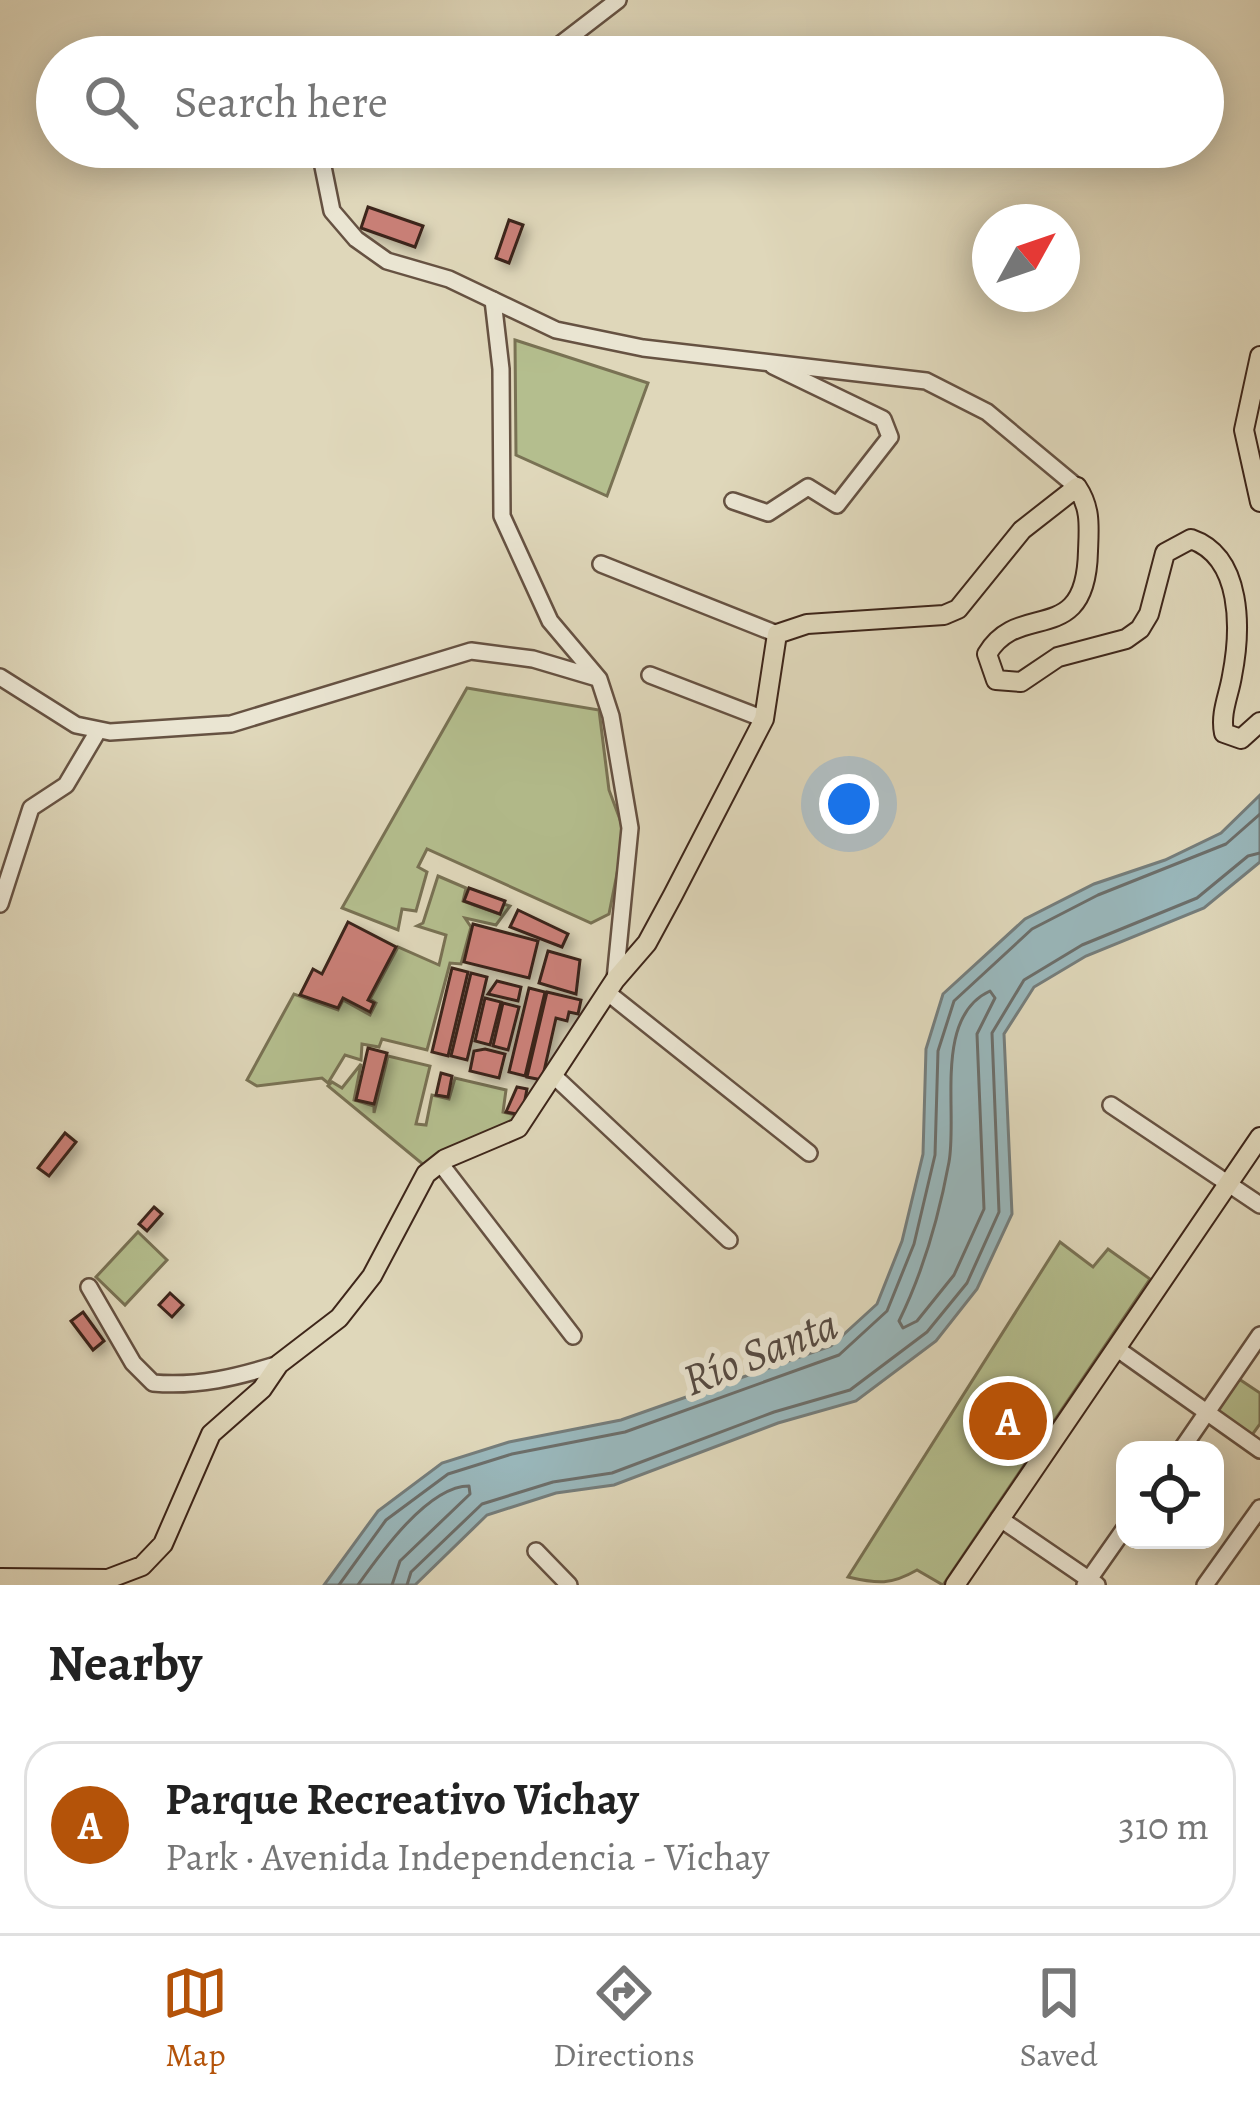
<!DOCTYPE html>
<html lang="en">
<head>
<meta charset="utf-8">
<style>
	:root { --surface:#fff; --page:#f6f6f6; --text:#222; --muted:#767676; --line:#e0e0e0; --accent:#b45309 }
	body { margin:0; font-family:Alegreya,serif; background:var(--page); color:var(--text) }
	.controls { position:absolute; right:36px; bottom:36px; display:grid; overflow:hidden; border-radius:24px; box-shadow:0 6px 30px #0003 }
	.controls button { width:108px; height:108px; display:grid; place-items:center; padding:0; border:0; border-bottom:3px solid var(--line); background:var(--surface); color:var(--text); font:60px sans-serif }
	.compass { position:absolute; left:972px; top:204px; width:108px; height:108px; border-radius:50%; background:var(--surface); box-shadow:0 6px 30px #0003; rotate:50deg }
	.you { position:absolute; left:849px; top:804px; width:42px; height:42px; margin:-30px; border:9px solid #fff; border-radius:50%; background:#1a73e8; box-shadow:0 0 0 18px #1a73e833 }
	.badge { display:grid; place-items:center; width:78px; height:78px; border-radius:50%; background:var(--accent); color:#fff; font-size:39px; font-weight:700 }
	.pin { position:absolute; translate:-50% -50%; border:6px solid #fff; box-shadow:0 3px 12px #0006 }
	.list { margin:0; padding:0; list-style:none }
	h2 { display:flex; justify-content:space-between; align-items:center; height:156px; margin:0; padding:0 48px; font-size:51px }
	h2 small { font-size:39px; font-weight:400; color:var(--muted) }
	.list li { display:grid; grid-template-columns:78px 1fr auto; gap:36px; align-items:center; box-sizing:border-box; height:168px; margin:0 24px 24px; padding:0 24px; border:3px solid var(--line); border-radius:36px }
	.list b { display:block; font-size:45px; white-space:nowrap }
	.list p { margin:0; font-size:39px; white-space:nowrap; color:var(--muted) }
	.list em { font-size:39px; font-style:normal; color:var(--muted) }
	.icon { flex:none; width:66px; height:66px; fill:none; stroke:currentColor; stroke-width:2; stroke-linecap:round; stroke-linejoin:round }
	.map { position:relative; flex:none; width:1260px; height:1585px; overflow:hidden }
	.search { position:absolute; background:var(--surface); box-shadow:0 6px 30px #0003; left:36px; right:36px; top:36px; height:132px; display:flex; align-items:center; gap:30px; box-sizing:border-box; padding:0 42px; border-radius:66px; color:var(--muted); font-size:45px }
	.sheet { height:348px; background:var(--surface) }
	nav { display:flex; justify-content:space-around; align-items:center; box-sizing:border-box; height:168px; border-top:3px solid var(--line); background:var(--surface); font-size:33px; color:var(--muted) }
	nav a { display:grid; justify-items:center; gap:6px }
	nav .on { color:var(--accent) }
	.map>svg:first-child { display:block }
	.green { fill:#b4be8e; stroke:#797254; stroke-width:3 }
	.water { fill:#99b7bb; stroke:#757d7b; stroke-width:3 }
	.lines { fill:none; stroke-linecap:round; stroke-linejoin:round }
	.shore { stroke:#6c6e6a; stroke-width:3 }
	.building { fill:#c87f76; stroke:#3e261a; stroke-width:3; filter:url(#shadow) }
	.minor-casing { stroke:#665242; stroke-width:20 }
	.major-casing { stroke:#3e261a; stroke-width:22 }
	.minor { stroke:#eae5d2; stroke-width:15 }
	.major { stroke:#dfd7ba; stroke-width:18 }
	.labels { text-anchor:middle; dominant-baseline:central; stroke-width:12; stroke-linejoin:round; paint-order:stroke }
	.water-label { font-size:45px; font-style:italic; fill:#554a42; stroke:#eae5d2 }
</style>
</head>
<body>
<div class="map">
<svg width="1260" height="1585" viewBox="0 0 1260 1585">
	<defs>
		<filter id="shadow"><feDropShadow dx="5.5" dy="5.5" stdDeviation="6" flood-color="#0004"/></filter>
	</defs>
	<rect width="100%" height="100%" fill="#dfd7ba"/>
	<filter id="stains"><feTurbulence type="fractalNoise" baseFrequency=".00167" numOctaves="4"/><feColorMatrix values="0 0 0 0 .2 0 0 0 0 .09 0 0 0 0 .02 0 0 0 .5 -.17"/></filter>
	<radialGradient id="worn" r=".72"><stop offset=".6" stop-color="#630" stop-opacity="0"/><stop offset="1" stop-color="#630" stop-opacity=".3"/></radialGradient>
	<g class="green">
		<polygon points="515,340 648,383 607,496 516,455"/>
		<polygon points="467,688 599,710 609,790 625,833 609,914 591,923 427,849 418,867 427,872 416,911 402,909 398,930 342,908"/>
		<polygon points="438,876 466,888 463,901 499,914 504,904 510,906 496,925 465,918 471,927 461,964 450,963 427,1050 382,1039 379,1047 362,1044 361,1060 345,1055 328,1083 322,1078 257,1086 247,1080 294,994 338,1010 343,1000 370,1015 376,1003 370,999 398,947 439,965 446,935 417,926 423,923"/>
		<polygon points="388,1056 430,1066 416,1124 426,1125 432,1095 449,1099 455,1078 506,1090 503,1112 520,1116 510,1128 425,1166 328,1086 332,1082 342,1088 361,1064 354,1100 374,1106 374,1113"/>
		<polygon points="138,1232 167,1260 125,1305 96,1277"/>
		<path d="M1060,1242L1093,1267L1108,1249L1150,1279L943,1585L917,1570C891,1585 878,1584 848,1577Z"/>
		<polygon points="1239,1379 1260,1393 1260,1424 1252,1435 1217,1411"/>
	</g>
	<polygon class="water" points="1260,795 1260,862 1204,908 1086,956 1034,987 1004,1034 1012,1214 977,1289 936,1341 856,1401 778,1423 614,1485 556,1493 487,1515 415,1585 324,1585 378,1511 442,1463 509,1442 621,1420 831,1346 877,1304 902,1241 923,1154 926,1049 943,994 1025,919 1094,884 1165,860 1221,833"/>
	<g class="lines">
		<g class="shore">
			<path d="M990,991L995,998L977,1034L984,1209L954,1275L917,1321L903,1328L899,1321C923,1272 939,1216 949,1162C958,1112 933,1017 990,991Z"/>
			<polyline points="339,1585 386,1520 448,1474 512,1454 625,1432 839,1355 887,1311 914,1244 935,1155 938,1051 954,1001 1032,929 1098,895 1226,844 1260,814"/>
			<path d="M358,1585C380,1554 428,1486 469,1486L470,1494L400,1561L392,1585"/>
			<polyline points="407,1585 411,1572 482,1504 553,1482 612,1473 774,1412 850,1390 927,1332 967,1283 999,1212 992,1033 1024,980 1082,945 1197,898 1248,856 1260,853"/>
		</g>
	</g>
	<g class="building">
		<polygon points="368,207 423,226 415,247 361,228"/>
		<polygon points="509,220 523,225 509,263 496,258"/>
		<polygon points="469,888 505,901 500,914 464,901"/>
		<polygon points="518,910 568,934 562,947 510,927"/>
		<polygon points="348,922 396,947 368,1000 374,1003 370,1012 343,998 338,1008 300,995 313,969 322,974"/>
		<polygon points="473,924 538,941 529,978 464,962"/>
		<polygon points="548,951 580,960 576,994 539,983"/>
		<polygon points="452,968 468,972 448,1056 432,1052"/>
		<polygon points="471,973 487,977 467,1060 451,1056"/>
		<polygon points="497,981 521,987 518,1001 488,994"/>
		<polygon points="529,988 545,992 525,1076 509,1072"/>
		<polygon points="547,992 581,1000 578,1014 569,1012 567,1021 556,1018 542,1080 527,1077"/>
		<polygon points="485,998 501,1002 490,1045 475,1041"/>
		<polygon points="503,1003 519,1007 508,1050 493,1046"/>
		<polygon points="368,1048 387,1053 374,1104 356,1100"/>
		<polygon points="485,1049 505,1054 499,1078 470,1071 474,1051"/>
		<polygon points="441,1073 452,1076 448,1097 436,1095"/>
		<polygon points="517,1087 527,1089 522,1115 506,1112"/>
		<polygon points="65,1133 76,1142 49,1176 38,1168"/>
		<polygon points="154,1207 162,1214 147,1231 139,1224"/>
		<polygon points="170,1293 183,1305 172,1317 159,1305"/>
		<polygon points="83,1312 104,1341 93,1350 71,1321"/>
	</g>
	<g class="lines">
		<defs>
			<g id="minor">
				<polyline points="544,57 618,0"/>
				<polyline points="319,147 332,211 356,239 387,261 449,279 556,330 643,348 926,381 987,412 1077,487"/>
				<polyline points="493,300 501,369 502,516 550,621 599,679 611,716 630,828 615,980"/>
				<polyline points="733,501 768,513 808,487 837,505 890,437 883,419 773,366"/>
				<polyline points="601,564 777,634"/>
				<polyline points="650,675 764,719"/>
				<polyline points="0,677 76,725 110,732 231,724 471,651 533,659 597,678"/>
				<polyline points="0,904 31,808 66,785 98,731"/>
				<polyline points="608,993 809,1153"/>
				<polyline points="554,1076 729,1240"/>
				<polyline points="1111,1105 1260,1205"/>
				<polyline points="440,1163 573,1336"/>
				<path d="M89,1287L133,1363L153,1383C198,1387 237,1377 279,1364"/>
				<polyline points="1116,1348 1260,1450"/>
				<polyline points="1181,1450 1260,1335"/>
				<polyline points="999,1518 1097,1585"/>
				<polyline points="536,1551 569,1585"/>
				<polyline points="1085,1585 1125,1528"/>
				<polyline points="1205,1585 1260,1508"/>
			</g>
			<g id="major">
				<polyline points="1260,356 1244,430 1260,502"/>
				<path d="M0,1578L108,1579L142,1566L163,1544L211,1434L262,1389L279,1364L339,1318L372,1276L426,1174L445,1159L518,1128L615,980L647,943L673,895L764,719L777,634L807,624L944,615L958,609L1022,530L1077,487C1091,508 1089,526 1088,551C1086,650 1019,599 987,654L996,680L1021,682L1058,657L1126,639L1140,629L1149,614L1165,553L1191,539C1243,557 1241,630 1232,676C1229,695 1220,713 1224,733L1241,739L1260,722"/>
				<polyline points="955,1585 1260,1137"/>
			</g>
		</defs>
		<use href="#minor" class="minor-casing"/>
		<use href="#major" class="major-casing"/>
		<use href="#minor" class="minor"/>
		<use href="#major" class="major"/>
	</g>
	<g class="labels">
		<g class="water-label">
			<text transform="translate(760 1352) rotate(-22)">Río Santa</text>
		</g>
	</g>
	<rect width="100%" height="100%" filter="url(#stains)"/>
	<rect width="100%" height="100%" fill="url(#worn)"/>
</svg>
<div class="controls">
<button><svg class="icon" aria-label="locate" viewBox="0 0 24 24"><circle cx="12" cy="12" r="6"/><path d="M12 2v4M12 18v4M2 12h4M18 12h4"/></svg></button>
</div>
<svg class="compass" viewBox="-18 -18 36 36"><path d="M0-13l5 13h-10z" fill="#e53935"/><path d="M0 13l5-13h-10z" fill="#767676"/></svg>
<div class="you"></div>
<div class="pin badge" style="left:1008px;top:1421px">A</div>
<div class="search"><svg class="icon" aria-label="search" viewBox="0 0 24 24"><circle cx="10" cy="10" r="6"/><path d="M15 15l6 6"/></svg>Search here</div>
</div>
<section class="sheet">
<h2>Nearby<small></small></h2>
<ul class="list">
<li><span class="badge">A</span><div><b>Parque Recreativo Vichay</b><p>Park · Avenida Independencia - Vichay</p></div><em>310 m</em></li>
</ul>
</section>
<nav>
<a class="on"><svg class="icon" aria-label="map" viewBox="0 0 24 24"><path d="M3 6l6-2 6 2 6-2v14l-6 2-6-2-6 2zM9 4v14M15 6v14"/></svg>Map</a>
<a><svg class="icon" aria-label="directions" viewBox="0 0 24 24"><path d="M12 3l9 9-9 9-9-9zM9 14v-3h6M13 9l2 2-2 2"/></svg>Directions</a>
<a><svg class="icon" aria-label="saved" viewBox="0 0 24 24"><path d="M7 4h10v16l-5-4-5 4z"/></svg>Saved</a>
</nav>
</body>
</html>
